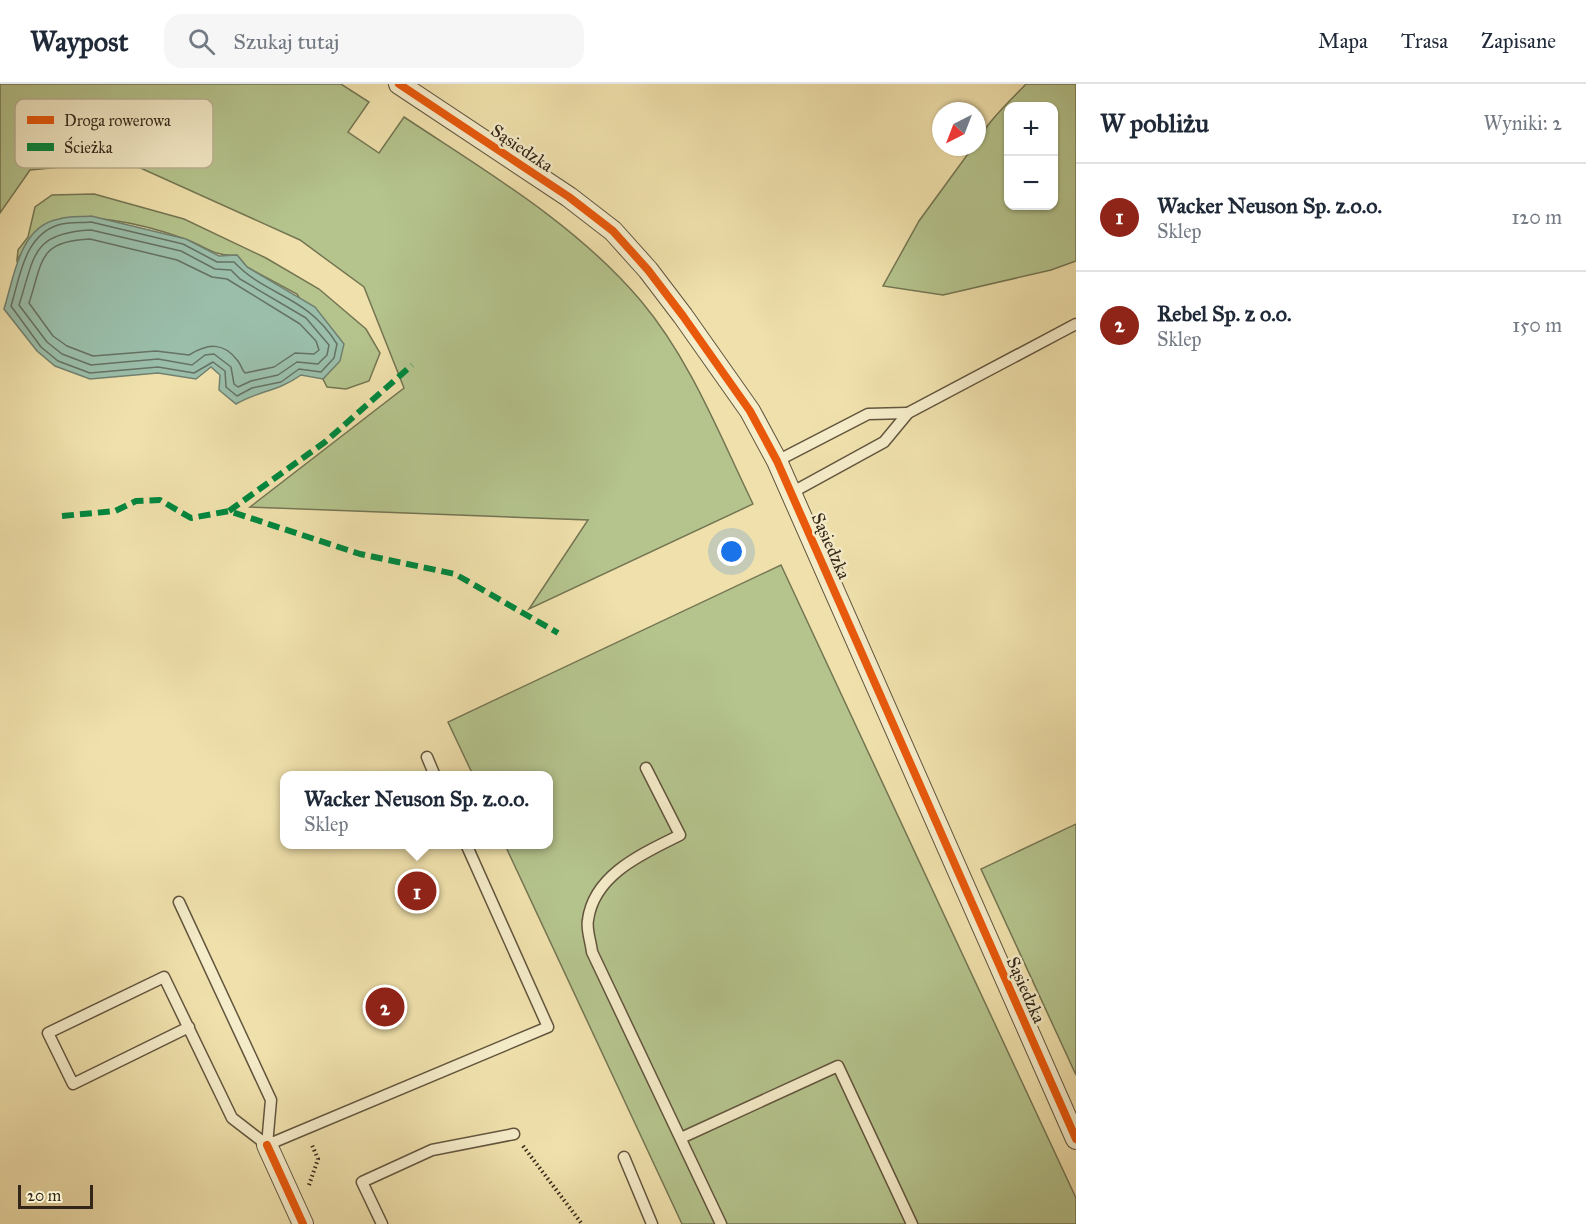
<!DOCTYPE html>
<html lang="pl">
<head>
<meta charset="utf-8">
<style>
	:root { --surface:#fff; --page:#f6f6f7; --text:#1f2937; --muted:#747a83; --line:#e0e1e3; --accent:#8f2418 }
	body { margin:0; font-family:"IM FELL Great Primer",serif; background:var(--page); color:var(--text) }
	.controls { position:absolute; right:18px; top:18px; display:grid; overflow:hidden; border-radius:12px; box-shadow:0 2px 4px #0004 }
	.controls button { width:54px; height:54px; display:grid; place-items:center; padding:0; border:0; border-bottom:2px solid var(--line); background:var(--surface); color:var(--text); font:30px sans-serif }
	.compass { position:absolute; left:932px; top:18px; width:54px; height:54px; border-radius:50%; background:var(--surface); box-shadow:0 2px 4px #0004; rotate:222deg }
	.scale { position:absolute; left:18px; bottom:15px; width:75px; box-sizing:border-box; padding-left:6px; border:3px solid #332619; border-top:0; font-size:16px; line-height:21px; white-space:nowrap; color:#332619; -webkit-text-stroke:4px #f5ecc9; paint-order:stroke }
	.you { position:absolute; left:732px; top:468px; width:21px; height:21px; margin:-15px; border:4px solid #fff; border-radius:50%; background:#1a73e8; box-shadow:0 0 0 9px #1a73e833 }
	.badge { display:grid; place-items:center; width:39px; height:39px; border-radius:50%; background:var(--accent); color:#fff; font-size:20px; font-weight:700 }
	.pin { position:absolute; translate:-50% -50%; border:3px solid #fff; box-shadow:0 2px 6px #0006 }
	.popup { position:absolute; left:280px; top:687px; width:273px; height:78px; box-sizing:border-box; display:grid; place-content:center; border-radius:12px; background:var(--surface); filter:drop-shadow(0 2px 4px #0005); font-size:20px; white-space:nowrap; color:var(--muted) }
	.popup b { font-size:22px; color:var(--text) }
	.popup::after { content:''; position:absolute; left:50%; top:100%; margin-left:-12px; border:12px solid transparent; border-top-color:var(--surface) }
	.list { margin:0; padding:0; list-style:none }
	h2 { display:flex; justify-content:space-between; align-items:center; height:78px; margin:0; padding:0 24px; font-size:26px }
	h2 small { font-size:20px; font-weight:400; color:var(--muted) }
	.list li { display:grid; grid-template-columns:39px 1fr auto; gap:18px; align-items:center; box-sizing:border-box; height:108px; padding:0 24px; border-top:2px solid var(--line) }
	.list b { display:block; font-size:22px; white-space:nowrap }
	.list p { margin:0; font-size:20px; white-space:nowrap; color:var(--muted) }
	.list em { font-size:20px; font-style:normal; color:var(--muted) }
	.icon { flex:none; width:33px; height:33px; fill:none; stroke:currentColor; stroke-width:2; stroke-linecap:round; stroke-linejoin:round }
	.map { position:relative; flex:none; width:1076px; height:1140px; overflow:hidden }
	header { display:flex; align-items:center; gap:36px; box-sizing:border-box; height:84px; padding:0 30px; background:var(--surface); border-bottom:2px solid var(--line) }
	header strong { font-size:28px }
	nav { display:flex; gap:33px; margin-inline-start:auto; font-size:21px }
	.search { width:420px; height:54px; background:var(--page); display:flex; align-items:center; gap:15px; box-sizing:border-box; padding:0 21px; border-radius:18px; color:var(--muted); font-size:22px }
	main { display:flex }
	aside { flex:1; background:var(--surface) }
	.map>svg:first-child { display:block }
	.green { fill:#b5c48d; stroke:#747553; stroke-width:1.5; fill-rule:evenodd }
	.water { fill:#9abeaa; stroke:#718170; stroke-width:1.5 }
	.lines { fill:none; stroke-linecap:round; stroke-linejoin:round }
	.shore { stroke:#667262; stroke-width:1.5 }
	.service-casing { stroke:#62553e; stroke-width:13 }
	.minor-casing { stroke:#62553e; stroke-width:22 }
	.path { stroke:#332619; stroke-width:4; stroke-dasharray:1.5 3; stroke-linecap:butt }
	.service { stroke:#f5ecc9; stroke-width:10 }
	.minor { stroke:#f5ecc9; stroke-width:20 }
	.quiet { stroke:#00873e; stroke-width:6; stroke-dasharray:12 6; stroke-linecap:butt }
	.cycleway-casing { stroke:#f5ecc9; stroke-width:11 }
	.cycleway { stroke:#e8590c; stroke-width:8 }
	.labels { text-anchor:middle; dominant-baseline:central; stroke-width:5; stroke-linejoin:round; paint-order:stroke }
	.street-label { font-size:18px; fill:#332619; stroke:#f5ecc9 }
	.key { fill:#f5ecc9; stroke:#bbb194; stroke-width:1.5 }
	.key-label { font-size:16px; fill:#332619 }
</style>
</head>
<body>
<header>
<strong>Waypost</strong>
<div class="search"><svg class="icon" aria-label="search" viewBox="0 0 24 24"><circle cx="10" cy="10" r="6"/><path d="M15 15l6 6"/></svg>Szukaj tutaj</div>
<nav><a>Mapa</a><a>Trasa</a><a>Zapisane</a></nav>
</header>
<main>
<div class="map">
<svg width="1076" height="1140" viewBox="0 0 1076 1140">
	<rect width="100%" height="100%" fill="#f0e1ac"/>
	<filter id="stains"><feTurbulence type="fractalNoise" baseFrequency=".00333" numOctaves="4"/><feColorMatrix values="0 0 0 0 .2 0 0 0 0 .09 0 0 0 0 .02 0 0 0 .5 -.17"/></filter>
	<radialGradient id="worn" r=".72"><stop offset=".6" stop-color="#630" stop-opacity="0"/><stop offset="1" stop-color="#630" stop-opacity=".3"/></radialGradient>
	<g class="green">
		<path d="M0,0H341L369,18L348,48L379,69L404,33C487,88 576,140 641,217C690,275 720,352 753,420L529,525L588,436L250,423L404,304L364,203L300,156L125,77L30,86L0,129Z"/>
		<path d="M1026,0H1076V177L1051,186L943,211L883,202L919,137L973,63H977C977,47 1014,13 1026,0ZM1054,22V122H1008V22Z"/>
		<path d="M94,110L184,135L266,174L319,205L366,245L380,269L369,297L346,305L327,303L323,295L339,277L297,210L247,183L237,171C213,173 206,162 185,155C150,142 74,122 42,143C32,150 24,166 17,176L18,166L28,153L35,123L52,111Z"/>
		<polygon points="781,481 1076,1114 1076,1140 682,1140 505,761 549,760 549,692 473,691 448,638"/>
		<polygon points="1076,740 1076,991 981,785"/>
	</g>
	<path class="water" d="M91,132L186,155L219,172L237,171L247,183L315,223L344,260L340,277L323,295L301,291C279,307 258,307 236,320L219,306L220,291L211,283L196,295L158,289L90,295L55,282L37,267L4,225C14,194 19,142 59,135C69,132 81,133 91,132Z"/>
	<g class="lines">
		<g class="shore">
			<path d="M91,138L183,160L217,178H234C267,213 307,211 337,260L334,274L321,288L299,285L281,298L252,304L237,312L226,303L225,287L213,278L194,289L158,283L90,289L58,277L41,263L11,222C20,193 24,152 58,141C68,138 81,139 91,138Z"/>
			<path d="M91,146L181,167L215,185L231,186L240,195L306,234L329,261L327,271L318,280L297,278L278,291L251,297L238,303L234,300L231,283L214,270L205,271L192,281L158,275L91,281L62,270L47,258L19,221C35,172 31,149 91,146Z"/>
			<path d="M90,155L177,176L212,193L227,195L300,240L316,257L319,266L314,270L295,269L274,283L245,289C242,286 241,281 238,277C223,257 207,260 189,271L156,267L93,272L67,262L53,252L29,219C43,177 38,157 90,155Z"/>
		</g>
		<defs>
			<g id="service">
				<polyline points="777,377 868,330 908,329"/>
				<polyline points="791,409 884,358 908,329 1076,240"/>
				<polyline points="427,673 435,692"/>
				<path d="M646,684L680,751C644,769 594,790 588,836C586,845 591,858 592,868L721,1140"/>
				<polyline points="179,818 271,1016 267,1061"/>
				<polyline points="189,943 73,1000 48,949 164,893 232,1034 267,1061"/>
				<polyline points="681,1054 838,982 912,1140"/>
				<polyline points="267,1061 548,943 466,760"/>
				<polyline points="624,1073 652,1140"/>
				<polyline points="382,1140 362,1098 432,1066 514,1050"/>
			</g>
			<g id="minor">
				<polyline points="399,0 569,113 613,147 648,186 683,232 750,327 777,377 1076,1055"/>
				<polyline points="267,1061 303,1140"/>
			</g>
		</defs>
		<use href="#service" class="service-casing"/>
		<use href="#minor" class="minor-casing"/>
		<g class="path">
			<polyline points="523,1062 582,1140"/>
			<polyline points="309,1101 318,1075 312,1061"/>
		</g>
		<use href="#service" class="service"/>
		<use href="#minor" class="minor"/>
		<g class="quiet">
			<polyline points="229,427 325,358 412,281"/>
			<polyline points="62,432 115,427 136,417 160,416 191,434 229,427 360,470 455,490 558,549"/>
		</g>
		<defs>
			<g id="cycleway">
				<polyline points="399,0 569,113 613,147 648,186 683,232 750,327 777,377 1076,1055"/>
				<polyline points="267,1061 303,1140"/>
			</g>
		</defs>
		<use href="#cycleway" class="cycleway-casing"/>
		<use href="#cycleway" class="cycleway"/>
	</g>
	<g class="labels">
		<g class="street-label">
			<text transform="translate(522 64) rotate(34)">Sąsiedzka</text>
			<text transform="translate(831 462) rotate(66)">Sąsiedzka</text>
			<text transform="translate(1026 906) rotate(66)">Sąsiedzka</text>
		</g>
	</g>
	<rect x="15" y="15" width="198" height="69" rx="9" class="key"/>
	<rect x="27" y="32" width="27" height="8" fill="#e8590c"/>
	<rect x="27" y="59" width="27" height="8" fill="#00873e"/>
	<g class="key-label">
		<text x="64" y="42">Droga rowerowa</text>
		<text x="64" y="69">Ścieżka</text>
	</g>
	<rect width="100%" height="100%" filter="url(#stains)"/>
	<rect width="100%" height="100%" fill="url(#worn)"/>
</svg>
<div class="controls">
<button>+</button>
<button>−</button>
</div>
<svg class="compass" viewBox="-18 -18 36 36"><path d="M0-13l5 13h-10z" fill="#e53935"/><path d="M0 13l5-13h-10z" fill="#747a83"/></svg>
<div class="scale">20 m</div>
<div class="you"></div>
<div class="pin badge" style="left:417px;top:807px">1</div>
<div class="popup"><b>Wacker Neuson Sp. z.o.o.</b>Sklep</div>
<div class="pin badge" style="left:385px;top:923px">2</div>
</div>
<aside>
<h2>W pobliżu<small>Wyniki: 2</small></h2>
<ul class="list">
<li><span class="badge">1</span><div><b>Wacker Neuson Sp. z.o.o.</b><p>Sklep</p></div><em>120 m</em></li>
<li><span class="badge">2</span><div><b>Rebel Sp. z o.o.</b><p>Sklep</p></div><em>150 m</em></li>
</ul>
</aside>
</main>
</body>
</html>
